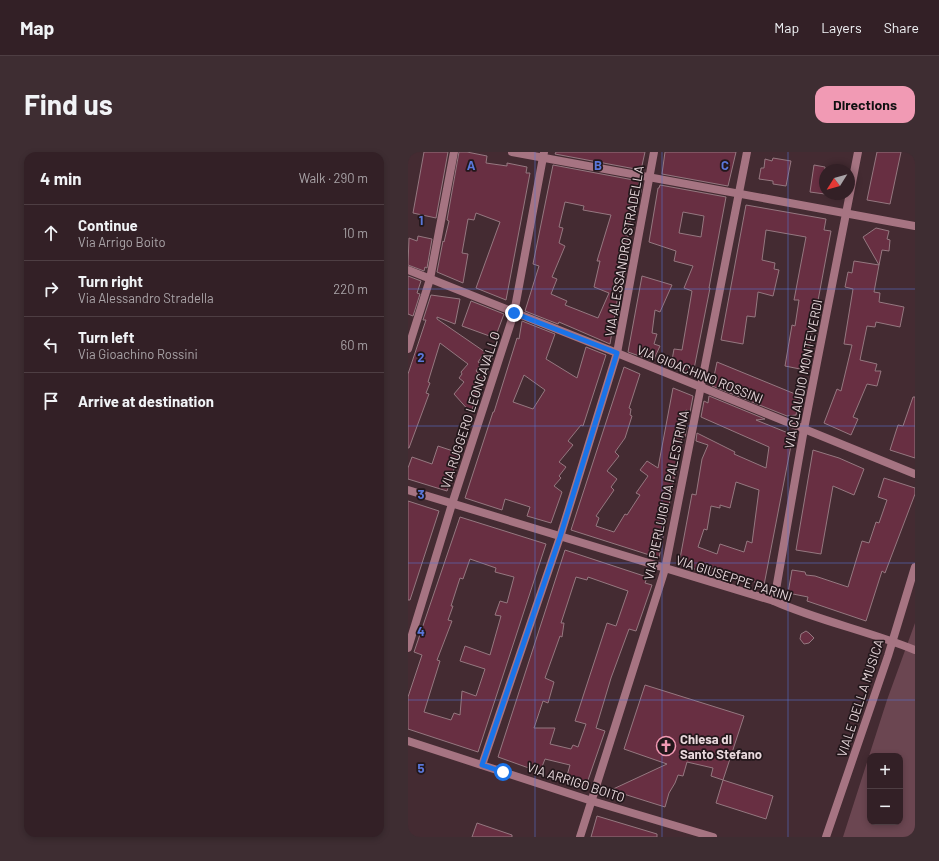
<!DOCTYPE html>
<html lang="en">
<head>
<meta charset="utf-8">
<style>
	:root { --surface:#332026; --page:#3e2d32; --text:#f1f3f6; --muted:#a9a3a7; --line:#4e3e43; --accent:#f19ab4 }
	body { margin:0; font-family:Barlow,sans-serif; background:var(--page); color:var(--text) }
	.controls { position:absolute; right:12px; bottom:12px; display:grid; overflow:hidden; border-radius:8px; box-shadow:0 2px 6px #0003 }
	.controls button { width:36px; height:36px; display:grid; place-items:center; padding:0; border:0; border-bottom:1px solid var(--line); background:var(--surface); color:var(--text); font:20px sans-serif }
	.compass { position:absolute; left:411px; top:12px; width:36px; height:36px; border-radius:50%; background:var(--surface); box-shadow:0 2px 6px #0003; rotate:233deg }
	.stop { position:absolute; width:12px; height:12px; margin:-9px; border:3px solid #1a73e8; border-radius:50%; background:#fff }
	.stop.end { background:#1a73e8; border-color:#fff; box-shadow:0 1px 4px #0008 }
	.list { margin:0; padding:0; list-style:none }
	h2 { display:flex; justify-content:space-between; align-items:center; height:52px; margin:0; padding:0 16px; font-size:17px }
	h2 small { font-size:13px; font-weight:400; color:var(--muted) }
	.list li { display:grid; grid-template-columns:26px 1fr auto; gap:12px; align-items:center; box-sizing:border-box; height:56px; padding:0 16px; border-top:1px solid var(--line) }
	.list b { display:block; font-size:15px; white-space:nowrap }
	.list p { margin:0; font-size:13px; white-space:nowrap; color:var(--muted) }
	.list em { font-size:13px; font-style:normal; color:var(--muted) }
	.icon { flex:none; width:22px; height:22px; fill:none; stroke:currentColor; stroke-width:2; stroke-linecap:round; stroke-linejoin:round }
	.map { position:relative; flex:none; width:507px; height:685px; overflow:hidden; border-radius:12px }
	header { display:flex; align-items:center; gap:24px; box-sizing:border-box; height:56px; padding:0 20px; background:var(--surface); border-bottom:1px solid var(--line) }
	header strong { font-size:19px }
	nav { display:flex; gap:22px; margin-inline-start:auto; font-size:14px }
	.intro { display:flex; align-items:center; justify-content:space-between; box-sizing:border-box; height:96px; padding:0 24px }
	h1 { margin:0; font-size:28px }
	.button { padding:10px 18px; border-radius:12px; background:var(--accent); color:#111; font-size:14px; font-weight:700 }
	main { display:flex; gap:24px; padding:0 24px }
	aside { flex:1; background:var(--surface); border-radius:12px; box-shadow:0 2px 6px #0003 }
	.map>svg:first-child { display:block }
	.green { fill:#6b4651; fill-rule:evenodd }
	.building { fill:#682f42; stroke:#957880; fill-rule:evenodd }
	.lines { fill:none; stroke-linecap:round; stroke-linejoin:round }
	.minor { stroke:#a67482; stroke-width:8 }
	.tertiary { stroke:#a67482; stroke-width:8 }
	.route { stroke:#1a73e8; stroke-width:5 }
	.grid { fill:none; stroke:#5a77d9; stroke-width:1; stroke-opacity:0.55 }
	.labels { text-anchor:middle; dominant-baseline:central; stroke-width:3.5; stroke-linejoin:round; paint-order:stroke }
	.street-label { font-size:13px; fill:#e8d8dc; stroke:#23171b }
	.poi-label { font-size:13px; font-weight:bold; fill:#e8d8dc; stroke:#23171b; text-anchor:start }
	.grid-label { font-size:13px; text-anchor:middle; font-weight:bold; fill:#5a77d9; stroke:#23171b; stroke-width:3.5; stroke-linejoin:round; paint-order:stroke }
</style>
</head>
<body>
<header>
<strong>Map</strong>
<nav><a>Map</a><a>Layers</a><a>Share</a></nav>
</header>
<div class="intro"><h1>Find us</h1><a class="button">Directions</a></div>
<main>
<aside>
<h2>4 min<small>Walk · 290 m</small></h2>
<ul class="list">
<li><svg class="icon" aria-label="ahead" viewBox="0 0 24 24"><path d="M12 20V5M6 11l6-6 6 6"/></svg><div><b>Continue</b><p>Via Arrigo Boito</p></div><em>10 m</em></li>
<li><svg class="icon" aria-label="right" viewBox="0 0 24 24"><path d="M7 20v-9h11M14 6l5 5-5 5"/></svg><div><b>Turn right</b><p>Via Alessandro Stradella</p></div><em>220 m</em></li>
<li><svg class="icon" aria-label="left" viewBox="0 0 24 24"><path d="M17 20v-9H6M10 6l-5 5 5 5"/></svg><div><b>Turn left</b><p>Via Gioachino Rossini</p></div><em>60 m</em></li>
<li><svg class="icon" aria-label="arrive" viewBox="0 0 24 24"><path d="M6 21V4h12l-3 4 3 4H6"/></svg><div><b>Arrive at destination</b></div></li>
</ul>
</aside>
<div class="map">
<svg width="507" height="685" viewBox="0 0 507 685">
	<rect width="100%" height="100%" fill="#442b32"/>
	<path class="green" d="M507,471V685H435L479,548ZM462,604H492V670H462Z"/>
	<g class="building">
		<polygon points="16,0 40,0 28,66 5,61"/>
		<polygon points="51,0 59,0 79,4 78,11 99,14 99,11 119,15 118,21 122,21 98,148 68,136 92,70 68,61 66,68 60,67 54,101 60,102 55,131 29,120 35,89 36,90 41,69 39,68"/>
		<polygon points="148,0 237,0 233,18 147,2"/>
		<polygon points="257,0 328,0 320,34 254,22"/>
		<polygon points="469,0 493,0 482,52 459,48"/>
		<polygon points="365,6 383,9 378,34 365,32 365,29 351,27 353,16 356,16 357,7 364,9"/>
		<path d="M145,13L231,29V32H234L233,40L217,83L220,84L202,192L151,170L150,172L117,159L131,114L125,112ZM157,50L176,54L175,58L203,63L189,109H192L186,135L201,141L190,166L157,153L159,149L143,142L149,127L144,125L157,94L151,91L155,76L151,75Z"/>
		<polygon points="406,13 417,15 417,42 402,40"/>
		<path d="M252,33L318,45L301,136H302L285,222L268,217L263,214L266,197L274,198L284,139L276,136L285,114L266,109L268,99L241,90L250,36H251ZM275,60L296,64L293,85L271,81Z"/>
		<polygon points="338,53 418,67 416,78 423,79 397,218 377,214 384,173 387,174 391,148 386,148 398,85 358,78 354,108 367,111 366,117 371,118 365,144 350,140 347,165 339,164 335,192 313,188"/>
		<polygon points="468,76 481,79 479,87 482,88 481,99 474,98 471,113 455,85"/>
		<polygon points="10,84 24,87 19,116 17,115 16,119 0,113 1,86 9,89"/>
		<polygon points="446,109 471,113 466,140 472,141 471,150 496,155 492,175 468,170 467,175 459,174 452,208 469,212 467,219 473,219 469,234 459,232 445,265 450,267 443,283 416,271 429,237 433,239 444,193 436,192 445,137 437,135 440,120 444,121"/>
		<polygon points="0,124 13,129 9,141 12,142 5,164 0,162"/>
		<polygon points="234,124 264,133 252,160 247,158 244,181 249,182 246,192 252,194 246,207 238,204 237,206 220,200"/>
		<polygon points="23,143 52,147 47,172 29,165 29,167 77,200 70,210 73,212 68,219 75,225 63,261 46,242 56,230 51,226 54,222 53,220 60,212 32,191 20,230 22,231 18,241 21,242 1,296 0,296 0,222 18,168 15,168"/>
		<polygon points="63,149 96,162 87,186 54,174"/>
		<path d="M114,169L147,182L138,207L169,226L178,195L198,203L175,274L173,273L160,289L165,293L151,310L158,315L151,324L153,326L146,334L154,340L143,371L119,364L122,355L97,347L94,358L57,346L85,260H86L109,186L111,187ZM116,223L137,238L125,257L105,250Z"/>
		<polygon points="309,210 392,244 388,263 379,264 304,234"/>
		<polygon points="216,215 232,222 221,256 223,257 222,263 224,264 217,286 207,300 211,304 199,319 209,327 203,335 206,338 188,364 191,366 188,374 206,380 217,362 219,363 232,343 228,341 240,324 232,318 239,309 250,316 265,236 285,244 282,260 278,258 271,271 279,275 277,285 274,284 251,406 163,378"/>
		<path d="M301,244L357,267L348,268L385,283L356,433L303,416L302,422L271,412L284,342L288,343L294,307L300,293L288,289L289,281L327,300L326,302L358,316L361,295L293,265L296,249L300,251ZM328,330L351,338L344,391L339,389L336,400L312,392L309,402L290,395L296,377L299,378L303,354L312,356V353L322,356Z"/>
		<polygon points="505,245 507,245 507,306 482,298 490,273 495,274"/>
		<polygon points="30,294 51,301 39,339 0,327 0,316 4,305 24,312"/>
		<polygon points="405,298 431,306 456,317 446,343 425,334 413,402 388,398"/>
		<polygon points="476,326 507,336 507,342 477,421 474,419 458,469 399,449 400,445 380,441 384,418 397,420 398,423 407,424 440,435 454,389 461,391 468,370 471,371 479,348 470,345"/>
		<polygon points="0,349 31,359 2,448 0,448"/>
		<path d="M52,365L138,392L70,600L0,577V545L14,503L6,500ZM62,407L88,416L87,420L106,425L99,451L92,449L87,463L93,464L82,503L57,494L52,509L77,517L68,544L54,539L52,563L46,561L43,568L16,560L32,509L29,508L44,469L40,468L45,454H43L52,426L55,427Z"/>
		<path d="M157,398L239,425L237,431L244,433L228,479L221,477L203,526L188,576L197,579L178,634L158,627L162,613L137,607L132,620L90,605ZM168,425L179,428L180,425L220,439L208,474L199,471L167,569L178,572L170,595L165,593L163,597L142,592L147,576H126L135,549L140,551L146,530L137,526L152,484L154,485L156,471H153Z"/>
		<polygon points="398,479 401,481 406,486 401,491 396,492 392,487 393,482"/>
		<polygon points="237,533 336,564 315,628 303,624 305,616 279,610 275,624 270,623 267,631 261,641 257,655 203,638 259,612 216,597"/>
		<polygon points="315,628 365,644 358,667 308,651"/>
		<polygon points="189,664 249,682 249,685 183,685"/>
		<polygon points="69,671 104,683 104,685 64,685"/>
	</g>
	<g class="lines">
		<g class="minor">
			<polyline points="104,0 507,74"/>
			<polyline points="0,197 22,127 46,0"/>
			<path d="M0,338L366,449C411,469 461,479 507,498"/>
			<polyline points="366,449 396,277 450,0"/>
			<polyline points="0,496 44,352 106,161 136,0"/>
			<polyline points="0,589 184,649 305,685"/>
			<polyline points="74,613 152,385 209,201 246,0"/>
			<polyline points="172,685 257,417 339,0"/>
		</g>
		<g class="tertiary">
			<polyline points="0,118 209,201 507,322"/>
			<polyline points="418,685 480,504 507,415"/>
		</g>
	</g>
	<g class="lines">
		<polyline class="route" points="95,620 74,613 152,385 209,201 106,161"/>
	</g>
	<path class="grid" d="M127,0V685M254,0V685M380,0V685M0,137H507M0,274H507M0,411H507M0,548H507"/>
	<defs>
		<symbol id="church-ring" viewBox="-11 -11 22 22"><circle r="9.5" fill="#23171b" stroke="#f19ab4" stroke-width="1.5"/><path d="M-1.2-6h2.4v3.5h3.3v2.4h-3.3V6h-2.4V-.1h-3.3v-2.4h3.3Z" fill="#f19ab4"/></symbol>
	</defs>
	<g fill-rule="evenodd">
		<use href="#church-ring" x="247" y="583" width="22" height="22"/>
	</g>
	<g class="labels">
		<g class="street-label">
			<text transform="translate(216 99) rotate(-80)">VIA ALESSANDRO STRADELLA</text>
			<text transform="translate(292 222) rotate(22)">VIA GIOACHINO ROSSINI</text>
			<text transform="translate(395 222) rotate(-79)">VIA CLAUDIO MONTEVERDI</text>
			<text transform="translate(62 258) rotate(-72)">VIA RUGGERO LEONCAVALLO</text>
			<text transform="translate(258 343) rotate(-78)">VIA PIERLUIGI DA PALESTRINA</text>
			<text transform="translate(326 426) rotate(18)">VIA GIUSEPPE PARINI</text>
			<text transform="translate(452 546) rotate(-72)">VIALE DELLA MUSICA</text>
			<text transform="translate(168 630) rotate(18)">VIA ARRIGO BOITO</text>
		</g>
		<g class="poi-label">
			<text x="272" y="587">Chiesa di<tspan x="272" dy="15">Santo Stefano</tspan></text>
		</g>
	</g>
	<g class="grid-label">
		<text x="63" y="18">A</text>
		<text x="190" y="18">B</text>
		<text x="317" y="18">C</text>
		<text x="13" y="73">1</text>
		<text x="13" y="210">2</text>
		<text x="13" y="347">3</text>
		<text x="13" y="484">4</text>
		<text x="13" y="621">5</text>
	</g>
</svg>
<div class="controls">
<button>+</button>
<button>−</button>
</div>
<svg class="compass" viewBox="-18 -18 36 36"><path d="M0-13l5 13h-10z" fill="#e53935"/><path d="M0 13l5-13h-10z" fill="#a9a3a7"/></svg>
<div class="stop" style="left:95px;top:620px"></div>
<div class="stop end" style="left:106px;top:161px"></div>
</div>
</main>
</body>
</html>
